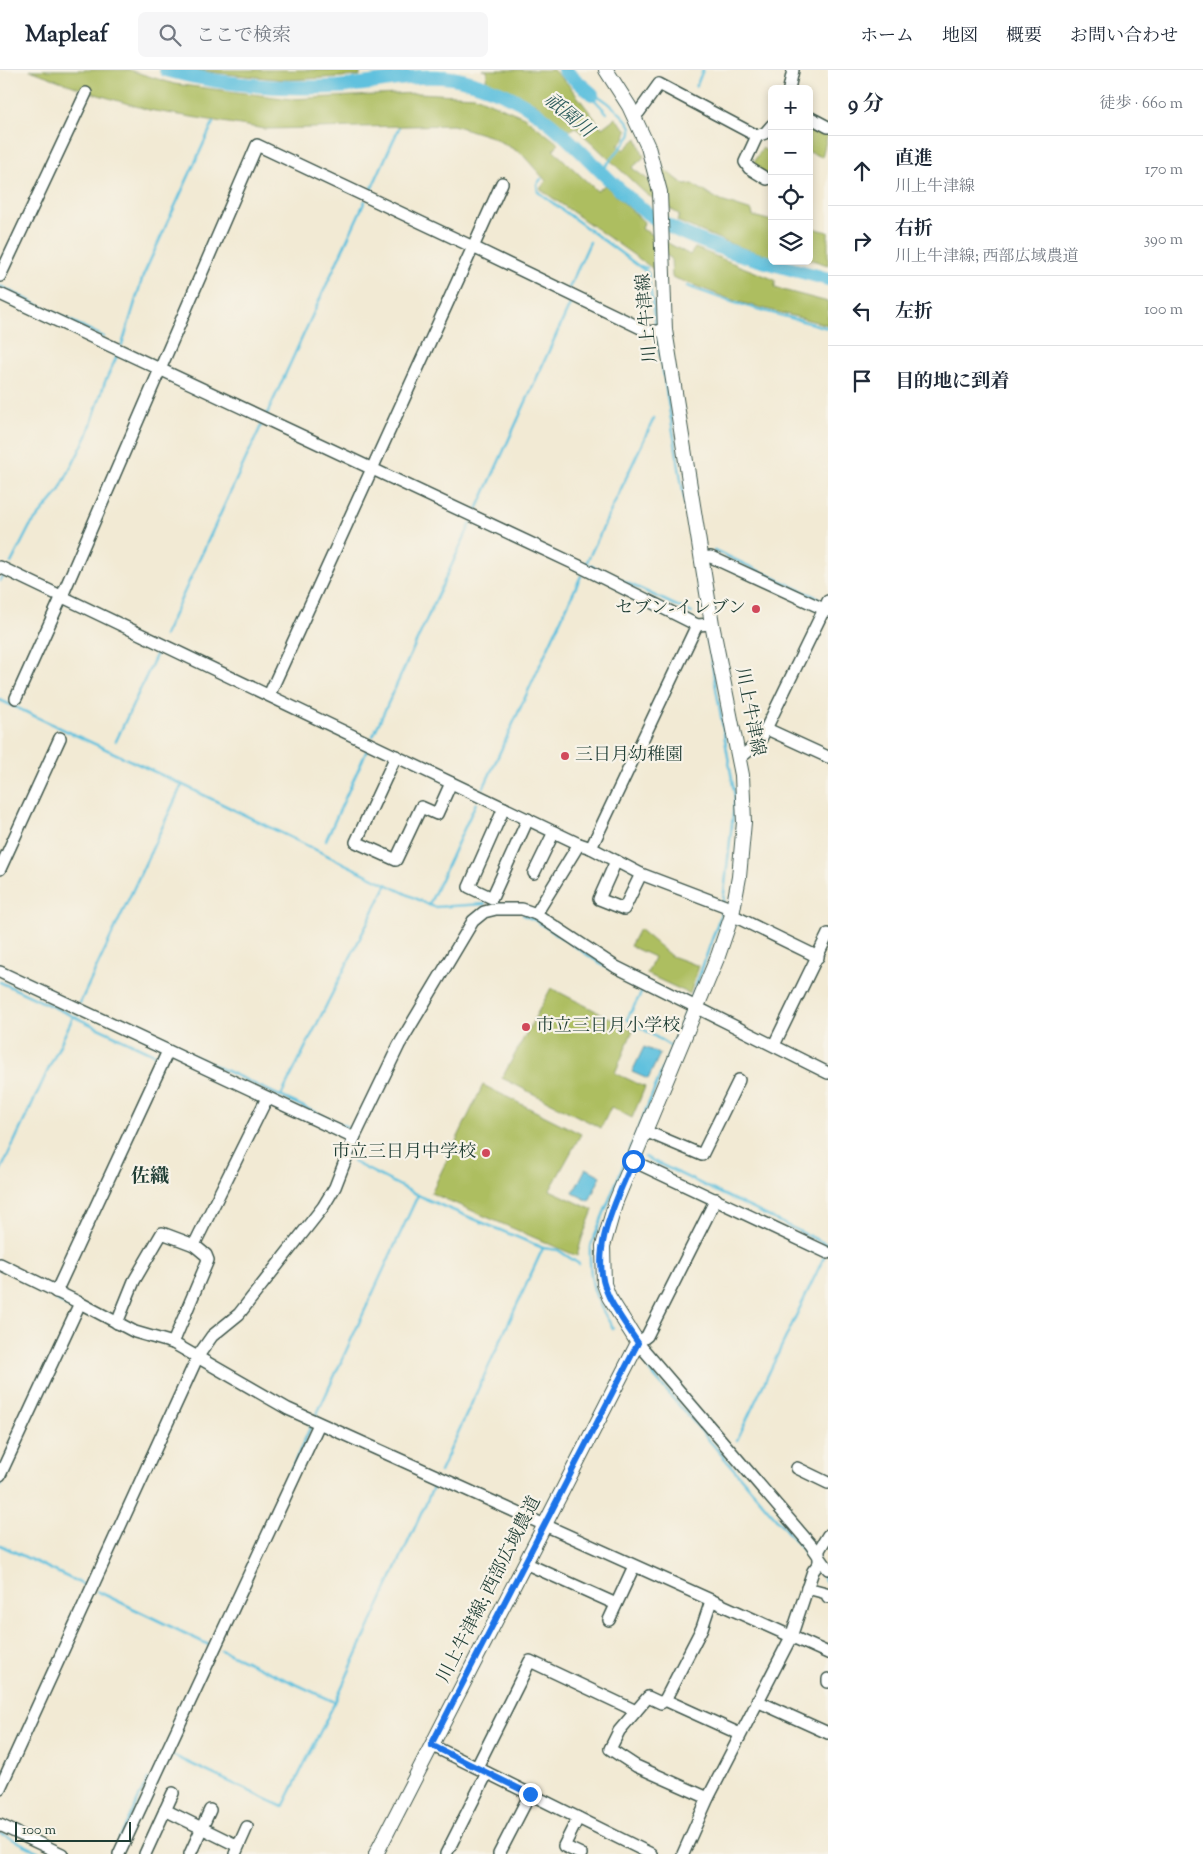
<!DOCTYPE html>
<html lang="ja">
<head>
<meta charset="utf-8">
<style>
	:root { --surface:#fff; --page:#f6f6f7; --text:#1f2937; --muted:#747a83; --line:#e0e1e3 }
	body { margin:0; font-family:"Sorts Mill Goudy","Noto Serif JP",serif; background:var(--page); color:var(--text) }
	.controls { position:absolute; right:15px; top:15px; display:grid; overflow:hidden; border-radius:8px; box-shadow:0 2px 8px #0003 }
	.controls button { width:45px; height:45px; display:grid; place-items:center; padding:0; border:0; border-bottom:1px solid var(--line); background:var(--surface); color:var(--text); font:25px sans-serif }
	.scale { position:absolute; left:15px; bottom:12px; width:116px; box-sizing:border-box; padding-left:5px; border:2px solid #1f3d34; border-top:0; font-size:14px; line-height:18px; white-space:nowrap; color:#1f3d34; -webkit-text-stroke:4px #f7f3e8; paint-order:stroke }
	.stop { position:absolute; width:15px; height:15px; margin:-11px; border:4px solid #1a73e8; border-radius:50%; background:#fff }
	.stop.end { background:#1a73e8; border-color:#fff; box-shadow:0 1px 5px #0008 }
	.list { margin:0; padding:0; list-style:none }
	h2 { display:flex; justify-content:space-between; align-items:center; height:65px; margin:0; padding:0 20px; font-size:21px }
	h2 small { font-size:16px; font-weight:400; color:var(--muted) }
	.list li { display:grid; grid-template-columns:32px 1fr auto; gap:15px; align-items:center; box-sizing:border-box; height:70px; padding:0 20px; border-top:1px solid var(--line) }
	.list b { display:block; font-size:19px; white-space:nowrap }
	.list p { margin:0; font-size:16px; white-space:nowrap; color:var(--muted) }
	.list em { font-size:16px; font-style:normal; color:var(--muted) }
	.icon { flex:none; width:28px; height:28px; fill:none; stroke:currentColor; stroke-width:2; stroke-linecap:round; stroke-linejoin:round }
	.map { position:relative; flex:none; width:828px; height:1784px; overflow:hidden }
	header { display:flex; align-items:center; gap:30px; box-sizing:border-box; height:70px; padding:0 25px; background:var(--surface); border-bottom:1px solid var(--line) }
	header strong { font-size:24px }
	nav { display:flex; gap:28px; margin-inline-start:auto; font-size:18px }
	.search { width:350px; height:45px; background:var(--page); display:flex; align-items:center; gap:12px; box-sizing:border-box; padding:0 18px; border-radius:8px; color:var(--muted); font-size:19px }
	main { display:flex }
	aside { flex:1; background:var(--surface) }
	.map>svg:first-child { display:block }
	.green { fill:#adbe61; stroke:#667e4a }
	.water { fill:#60c1de; stroke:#407f89 }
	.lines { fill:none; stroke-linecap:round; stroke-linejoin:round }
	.stream { stroke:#60c1de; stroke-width:2.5 }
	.river { stroke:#60c1de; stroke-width:14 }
	.minor-casing { stroke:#3f574c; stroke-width:14 }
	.major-casing { stroke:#3f574c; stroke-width:16 }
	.minor { stroke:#fff; stroke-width:11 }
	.major { stroke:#fff; stroke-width:14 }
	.route { stroke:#1a73e8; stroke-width:6 }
	.poi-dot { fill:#d1495b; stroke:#f7f3e8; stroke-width:2 }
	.labels { text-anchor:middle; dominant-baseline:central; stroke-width:4.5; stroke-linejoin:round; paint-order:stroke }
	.street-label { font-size:18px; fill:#1f3d34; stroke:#f7f3e8 }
	.poi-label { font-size:18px; fill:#1f3d34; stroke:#f7f3e8; text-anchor:end }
	.water-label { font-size:19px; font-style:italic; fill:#2f5e5e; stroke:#f7f3e8 }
	.neighbourhood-label { font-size:19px; font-weight:bold; fill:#1f3d34; stroke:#f7f3e8 }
</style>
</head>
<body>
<header>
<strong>Mapleaf</strong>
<div class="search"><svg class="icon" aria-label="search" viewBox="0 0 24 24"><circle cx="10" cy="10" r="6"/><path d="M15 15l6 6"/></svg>ここで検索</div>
<nav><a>ホーム</a><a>地図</a><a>概要</a><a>お問い合わせ</a></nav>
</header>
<main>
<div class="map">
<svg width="828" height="1784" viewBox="0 0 828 1784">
	<rect width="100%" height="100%" fill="#f7f3e8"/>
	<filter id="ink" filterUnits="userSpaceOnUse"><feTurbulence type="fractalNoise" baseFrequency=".02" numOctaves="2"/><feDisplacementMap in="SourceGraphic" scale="10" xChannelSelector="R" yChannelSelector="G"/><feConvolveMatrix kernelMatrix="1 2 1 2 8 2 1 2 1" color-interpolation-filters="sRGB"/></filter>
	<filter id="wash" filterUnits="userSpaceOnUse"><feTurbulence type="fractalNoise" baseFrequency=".0096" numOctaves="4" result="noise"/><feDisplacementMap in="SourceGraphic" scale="20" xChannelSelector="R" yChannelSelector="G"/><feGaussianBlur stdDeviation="1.12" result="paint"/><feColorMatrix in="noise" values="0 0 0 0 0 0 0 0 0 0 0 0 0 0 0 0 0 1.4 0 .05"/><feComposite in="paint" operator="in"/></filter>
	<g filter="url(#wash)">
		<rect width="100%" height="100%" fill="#f2ead4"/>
		<g class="green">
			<polygon points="30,0 129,0 174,14 290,29 418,23 475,26 524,47 559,74 553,80 597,121 605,115 644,152 642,159 690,185 695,178 775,210 775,218 828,232 828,255 735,231 672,207 671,188 655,180 655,200 540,119 546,111 522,84 492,67 453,55 265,59 149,40 92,23"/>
			<polygon points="188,0 360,0 360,6 286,10"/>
			<polygon points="482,0 553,0 567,13 602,58 615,48 627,60 625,68 618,75 624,80 637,68 644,87 632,98 666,123 661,97 685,115 692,114 721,131 752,141 753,146 772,151 772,187 736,176 677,151 680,145 646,124 575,57 569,61 536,34 486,11 487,1"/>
			<polygon points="812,54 828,63 822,87 809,82 809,60"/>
			<polygon points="762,78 772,84 772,104 770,106 752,95"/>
			<polygon points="809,157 828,162 828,195 809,189"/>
			<polygon points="639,859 671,886 699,896 690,924 647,904 654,887 630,876"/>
			<polygon points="551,918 633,960 615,1003 645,1017 632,1048 611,1037 601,1058 502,1008"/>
			<polygon points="483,1015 581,1064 550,1120 593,1140 582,1168 577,1186 431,1123"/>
		</g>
		<g class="water">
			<polygon points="644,977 660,984 648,1009 632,1002"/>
			<polygon points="586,1098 601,1106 589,1131 573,1123"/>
		</g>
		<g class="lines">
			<g class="stream">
				<polyline points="696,17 703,0"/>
				<path d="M592,24C600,24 629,49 631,58C631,59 631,65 630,66L601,102"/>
				<polyline points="592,24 593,28 607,43"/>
				<polyline points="541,109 537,114 538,122 648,203 656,257"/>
				<polyline points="370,122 399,58"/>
				<polyline points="640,196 647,198"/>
				<polyline points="0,216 104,267"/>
				<polyline points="687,216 735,233 828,258"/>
				<polyline points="569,218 590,172"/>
				<polyline points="657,265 700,524"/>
				<polyline points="122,275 143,206 213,53"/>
				<polyline points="267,344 365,131"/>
				<polyline points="476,442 571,232"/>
				<polyline points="714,480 820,529"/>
				<polyline points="11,493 30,456 58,423 87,366 105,312 117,286"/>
				<polyline points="586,494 654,348"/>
				<polyline points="589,495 692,543"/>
				<polyline points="0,511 3,506"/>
				<polyline points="164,566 261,356"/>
				<polyline points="707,566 735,727 723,832"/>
				<polyline points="0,630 183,715 429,835 435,837 485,834"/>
				<polyline points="373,666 471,453"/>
				<polyline points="116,671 158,581"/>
				<polyline points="483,719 581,506"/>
				<polyline points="326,770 367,680"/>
				<polyline points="429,835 476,733"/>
				<polyline points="523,845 535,850 609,899"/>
				<polyline points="632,911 644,918 627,949 672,977"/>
				<polyline points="0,912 158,986"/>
				<polyline points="691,930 723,838"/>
				<polyline points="80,933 182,715"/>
				<polyline points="162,971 347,1057"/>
				<polyline points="281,1026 387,814"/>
				<polyline points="645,1087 828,1175"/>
				<polyline points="353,1092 426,1129 543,1178 558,1180 579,1194"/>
				<polyline points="0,1102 73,947"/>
				<polyline points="58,1229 57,1230 72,1239"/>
				<path d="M613,1258C594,1228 589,1213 590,1177L688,937"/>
				<polyline points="648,1299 815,1494"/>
				<polyline points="316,1346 418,1125"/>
				<polyline points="737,1370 824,1187"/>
				<polyline points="440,1402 543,1178"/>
				<polyline points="0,1416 4,1408"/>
				<polyline points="278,1429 311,1356"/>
				<polyline points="0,1475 84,1515"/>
				<polyline points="819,1500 828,1515"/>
				<polyline points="97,1521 211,1576"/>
				<polyline points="221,1580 335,1632"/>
				<polyline points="170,1684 283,1737 335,1632 436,1411"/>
				<polyline points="0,1763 43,1784"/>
				<polyline points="112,1784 148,1709"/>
			</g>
			<g class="river">
				<path d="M166,0C220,15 279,19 335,17C370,15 405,5 440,7C459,7 481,15 499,22C560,46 596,105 647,143C691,175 775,194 828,209"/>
				<polyline points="564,0 592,24"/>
			</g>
		</g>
	</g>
	<g filter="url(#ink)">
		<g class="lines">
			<defs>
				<g id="minor">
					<polyline points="789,19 793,0"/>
					<polyline points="633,45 639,42 659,14 757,66 765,63 772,55"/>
					<polyline points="809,47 828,57"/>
					<polyline points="757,66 745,92 749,98 767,109"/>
					<polyline points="0,206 86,23"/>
					<polyline points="0,224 577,495 697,555 712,554"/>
					<polyline points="701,488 711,487 828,541"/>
					<polyline points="0,497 579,774 591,778 641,804 725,836 732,845 818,887"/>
					<polyline points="269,625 473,177 649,262 665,260"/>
					<polyline points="16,628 62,526 257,75 473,177 502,113"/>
					<polyline points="767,659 828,687"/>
					<polyline points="396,686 356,772 396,790 421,737 437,744 451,713"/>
					<polyline points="739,689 760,671 828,531"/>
					<polyline points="504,738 469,817 492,828 528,749"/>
					<polyline points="591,778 697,555"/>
					<polyline points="616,791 599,829 624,839 641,804"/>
					<polyline points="0,799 60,668"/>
					<polyline points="534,803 554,762"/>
					<polyline points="536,844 579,774"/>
					<polyline points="0,902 354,1068"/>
					<polyline points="774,975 828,864"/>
					<polyline points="645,1061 702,1085 739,1010"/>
					<polyline points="633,1091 828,1183"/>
					<polyline points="716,1129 647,1266 638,1273 811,1475 828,1499"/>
					<polyline points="0,1194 80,1233 135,1262 173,1273 288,1339 828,1583"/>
					<polyline points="56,1222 168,981"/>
					<polyline points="117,1253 134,1211 162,1163 194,1175 267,1028"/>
					<polyline points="173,1273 208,1190 206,1185 194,1175"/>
					<polyline points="797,1398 828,1413"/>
					<polyline points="0,1405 80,1233"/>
					<polyline points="525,1493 616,1534"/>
					<polyline points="807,1518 826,1523 828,1527"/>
					<polyline points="609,1550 634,1496"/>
					<polyline points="828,1609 828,1612"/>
					<polyline points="665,1630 702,1558 711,1531"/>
					<polyline points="757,1631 828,1663"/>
					<polyline points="636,1641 619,1661 610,1679 636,1696 708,1728"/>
					<polyline points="431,1675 651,1784"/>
					<polyline points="477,1697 530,1591 636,1641 648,1627 661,1633 665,1630 740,1664"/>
					<polyline points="0,1718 198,1286 212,1266 239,1244 323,1137 335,1117 354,1068 399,975 473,851 484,842 496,839 522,839 536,844 616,897 828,1003"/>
					<polyline points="165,1740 238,1776"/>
					<polyline points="578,1748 564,1776 581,1784"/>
					<polyline points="0,1755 62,1784"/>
					<polyline points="119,1784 319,1354"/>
					<polyline points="145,1784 173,1723"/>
					<polyline points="190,1784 210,1740"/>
					<polyline points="235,1784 247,1757"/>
					<polyline points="446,1784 487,1703"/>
					<polyline points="499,1784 530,1724"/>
					<polyline points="683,1784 708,1728 791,1567 813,1501 819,1493 819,1480 828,1465"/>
				</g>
				<polyline id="major" points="376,1784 638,1273 609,1227 604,1214 603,1176 616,1131 718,886 732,845 739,807 744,752 742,705 712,554 665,260 660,122 648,77 629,36 606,0"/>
			</defs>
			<use href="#minor" class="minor-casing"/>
			<use href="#major" class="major-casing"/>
			<use href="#minor" class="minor"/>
			<use href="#major" class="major"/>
		</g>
	</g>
	<g class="lines" filter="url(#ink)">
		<path class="route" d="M530,1724L431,1675L638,1273C628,1258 617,1243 609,1227C587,1184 616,1131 633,1091"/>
	</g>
	<g class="poi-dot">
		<circle cx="756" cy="539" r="5"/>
		<circle cx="565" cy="686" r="5"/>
		<circle cx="526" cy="957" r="5"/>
		<circle cx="486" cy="1083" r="5"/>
	</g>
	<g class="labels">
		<g class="street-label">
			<text transform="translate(648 248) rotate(-95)">川上牛津線</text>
			<text transform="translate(749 642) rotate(79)">川上牛津線</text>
			<text transform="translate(490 1520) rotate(-63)">川上牛津線; 西部広域農道</text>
		</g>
		<g class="poi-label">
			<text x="746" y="539">セブン-イレブン</text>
			<text x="575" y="686" text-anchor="start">三日月幼稚園</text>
			<text x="536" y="957" text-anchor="start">市立三日月小学校</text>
			<text x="476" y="1083">市立三日月中学校</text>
		</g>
		<g class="water-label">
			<text transform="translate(568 46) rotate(40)">祇園川</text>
		</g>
		<g class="neighbourhood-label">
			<text x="150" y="1107">佐織</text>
		</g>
	</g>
</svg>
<div class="controls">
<button>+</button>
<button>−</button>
<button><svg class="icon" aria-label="locate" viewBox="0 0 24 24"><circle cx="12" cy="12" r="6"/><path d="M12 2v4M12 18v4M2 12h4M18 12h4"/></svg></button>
<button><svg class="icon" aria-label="layers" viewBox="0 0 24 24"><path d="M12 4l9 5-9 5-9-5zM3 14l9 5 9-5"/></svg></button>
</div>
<div class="scale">100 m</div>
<div class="stop" style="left:633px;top:1091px"></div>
<div class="stop end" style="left:530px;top:1724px"></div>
</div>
<aside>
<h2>9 分<small>徒歩 · 660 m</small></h2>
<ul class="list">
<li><svg class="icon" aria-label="ahead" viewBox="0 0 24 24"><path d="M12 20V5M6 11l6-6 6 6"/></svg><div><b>直進</b><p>川上牛津線</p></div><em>170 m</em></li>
<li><svg class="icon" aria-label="right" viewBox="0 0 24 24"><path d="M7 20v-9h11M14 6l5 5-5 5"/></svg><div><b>右折</b><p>川上牛津線; 西部広域農道</p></div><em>390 m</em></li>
<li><svg class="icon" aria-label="left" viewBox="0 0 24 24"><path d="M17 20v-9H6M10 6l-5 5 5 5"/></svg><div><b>左折</b></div><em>100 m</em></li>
<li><svg class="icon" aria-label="arrive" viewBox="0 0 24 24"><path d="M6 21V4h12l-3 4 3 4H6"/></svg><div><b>目的地に到着</b></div></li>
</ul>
</aside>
</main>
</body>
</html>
